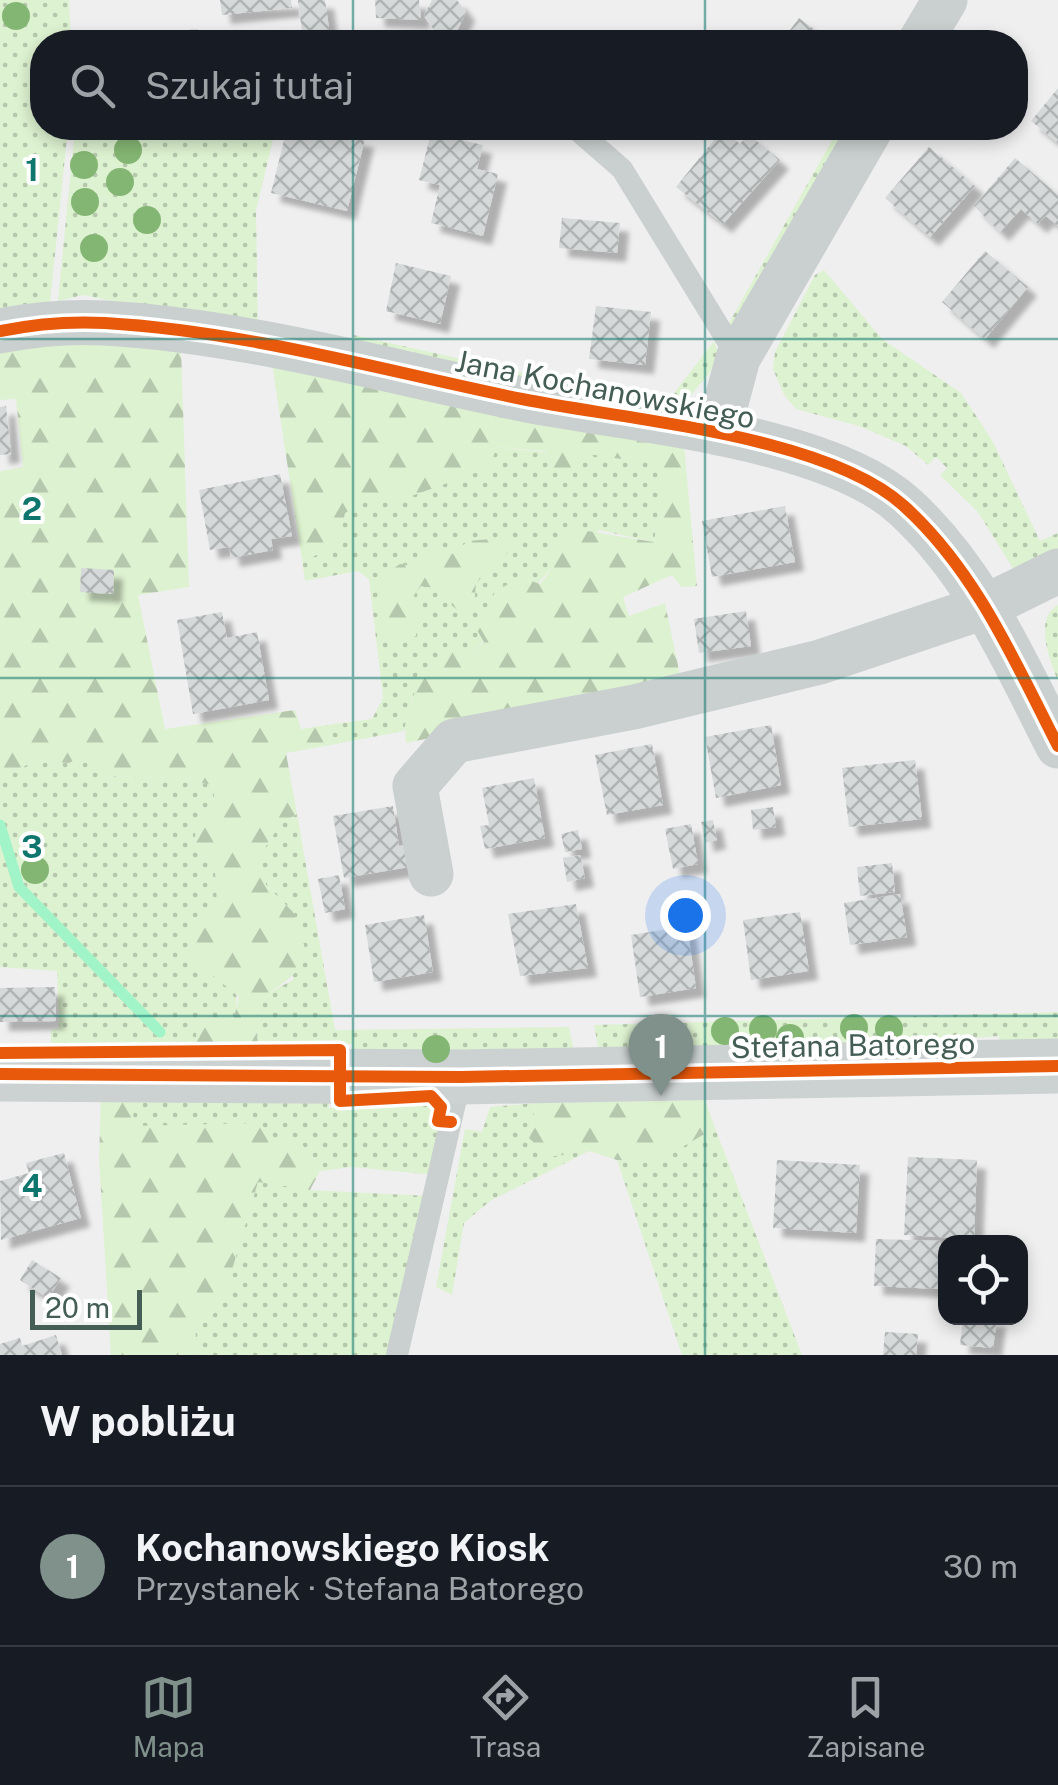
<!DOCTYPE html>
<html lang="pl">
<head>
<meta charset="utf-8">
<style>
	:root { --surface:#171b24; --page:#20242c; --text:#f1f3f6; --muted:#9ea1a6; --line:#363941; --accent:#80918c }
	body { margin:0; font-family:"Public Sans",sans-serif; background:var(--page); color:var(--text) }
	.controls { position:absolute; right:30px; bottom:30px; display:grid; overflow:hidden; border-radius:20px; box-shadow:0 5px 15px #0003 }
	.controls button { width:90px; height:90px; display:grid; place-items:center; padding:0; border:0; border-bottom:2px solid var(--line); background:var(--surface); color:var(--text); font:50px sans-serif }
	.scale { position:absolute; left:30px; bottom:25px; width:112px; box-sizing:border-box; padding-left:10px; border:5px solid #445e56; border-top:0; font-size:28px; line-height:35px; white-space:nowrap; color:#445e56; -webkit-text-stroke:8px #fff; paint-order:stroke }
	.you { position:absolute; left:685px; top:915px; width:35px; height:35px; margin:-25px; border:8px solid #fff; border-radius:50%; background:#1a73e8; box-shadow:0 0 0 15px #1a73e833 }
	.badge { display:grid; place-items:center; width:65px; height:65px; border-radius:50%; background:var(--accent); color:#fff; font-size:32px; font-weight:700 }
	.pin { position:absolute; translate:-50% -82px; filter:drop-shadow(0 2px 5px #0008) }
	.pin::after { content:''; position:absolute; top:52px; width:35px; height:30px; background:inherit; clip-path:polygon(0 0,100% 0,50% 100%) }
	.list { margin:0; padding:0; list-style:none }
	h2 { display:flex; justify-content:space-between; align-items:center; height:130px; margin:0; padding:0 40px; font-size:42px }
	h2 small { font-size:32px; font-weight:400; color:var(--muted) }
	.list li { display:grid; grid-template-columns:65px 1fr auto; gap:30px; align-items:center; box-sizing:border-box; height:160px; padding:0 40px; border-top:2px solid var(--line) }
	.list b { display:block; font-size:38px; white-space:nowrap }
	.list p { margin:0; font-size:32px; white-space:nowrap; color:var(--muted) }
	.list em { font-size:32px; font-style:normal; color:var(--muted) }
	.icon { flex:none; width:55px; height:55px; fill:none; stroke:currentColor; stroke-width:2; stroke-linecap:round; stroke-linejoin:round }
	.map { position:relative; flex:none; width:1058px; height:1355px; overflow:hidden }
	.search { position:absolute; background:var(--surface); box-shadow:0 5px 15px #0003; left:30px; right:30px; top:30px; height:110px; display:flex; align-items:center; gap:25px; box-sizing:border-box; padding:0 35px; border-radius:40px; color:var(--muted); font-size:38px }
	.sheet { height:290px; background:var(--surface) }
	nav { display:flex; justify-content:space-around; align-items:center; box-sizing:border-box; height:140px; border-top:2px solid var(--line); background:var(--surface); font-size:28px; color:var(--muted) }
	nav a { display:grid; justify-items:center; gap:5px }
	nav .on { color:var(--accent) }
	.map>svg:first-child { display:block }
	.grass { fill:url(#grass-dots) }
	.forest { fill:url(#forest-firs) }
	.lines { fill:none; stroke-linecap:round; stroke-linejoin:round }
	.stream { stroke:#a0f4c7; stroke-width:11 }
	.building { fill:url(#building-cross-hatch); filter:url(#shadow) }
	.lane { stroke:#cad0cf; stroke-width:22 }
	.street { stroke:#cad0cf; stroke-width:45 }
	.secondary { stroke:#cbd2d1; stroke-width:55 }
	.cycleway-casing { stroke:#fff; stroke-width:19 }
	.cycleway { stroke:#e8590c; stroke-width:12 }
	.tree { fill:#84b673 }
	.grid { fill:none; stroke:#0f766e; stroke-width:2.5; stroke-opacity:0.55 }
	.labels { text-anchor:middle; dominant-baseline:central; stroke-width:8; stroke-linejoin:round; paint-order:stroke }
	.street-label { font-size:30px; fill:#445e56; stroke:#fff }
	.grid-label { font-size:32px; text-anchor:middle; font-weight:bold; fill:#0f766e; stroke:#fff; stroke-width:8; stroke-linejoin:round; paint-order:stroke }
</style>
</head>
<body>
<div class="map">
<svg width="1058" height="1355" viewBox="0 0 1058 1355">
	<defs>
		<pattern id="grass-dots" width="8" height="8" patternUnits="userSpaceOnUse" patternTransform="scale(2.5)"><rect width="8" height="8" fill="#ddf2d0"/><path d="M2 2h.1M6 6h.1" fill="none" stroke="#b5c7ac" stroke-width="1.8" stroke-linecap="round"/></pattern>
		<pattern id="forest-firs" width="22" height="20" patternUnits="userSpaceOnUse" patternTransform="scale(2.5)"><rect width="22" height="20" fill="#ddf2d0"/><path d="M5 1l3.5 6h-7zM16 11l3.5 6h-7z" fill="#b5c7ac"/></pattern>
		<pattern id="building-cross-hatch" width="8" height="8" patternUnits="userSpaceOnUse" patternTransform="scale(2.5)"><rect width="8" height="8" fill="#d6d9d9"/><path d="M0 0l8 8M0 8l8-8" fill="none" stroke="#afb3b3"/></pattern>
		<filter id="shadow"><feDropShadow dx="9" dy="9" stdDeviation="2.5" flood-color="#0004"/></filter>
	</defs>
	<rect width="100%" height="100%" fill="#f0eff0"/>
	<g class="grass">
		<polygon points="0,0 69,0 71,42 42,42 42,128 68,128 50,303 0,311"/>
		<polygon points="75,128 276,128 256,210 258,332 83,295 58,301"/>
		<polygon points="839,128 848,128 735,328 729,323"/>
		<polygon points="824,270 882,339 961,393 992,440 1040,541 1058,533 1058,559 1019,578 978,512 940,475 947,468 936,457 928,465 906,446 859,426 796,409 784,395 773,369 775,352 815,275"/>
		<polygon points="354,335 572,384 568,394 352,348"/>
		<polygon points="714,341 718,352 711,371 681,407 668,401"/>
		<polygon points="496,447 546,452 550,471 588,454 654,456 663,488 654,542 599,530 553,567 468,658 412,697 404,731 331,745 327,725 372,719 383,698 369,579 358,571 305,581 302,560 337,548 344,513 373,497 488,468"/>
		<path d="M1058,605V681C1050,661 1033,618 1058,605Z"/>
		<path d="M84,754L100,776L178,778L212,785L215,799L195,822L196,849L215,868C218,916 243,973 235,1018L197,1024L196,1043L51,1044V1030L59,1028L57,971L0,967V780L35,760L69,763Z"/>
		<path d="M297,814L335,1030L569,1027L574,1052L353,1056L352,1044H258C252,1002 258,998 293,980V912L266,885L258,858L281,823Z"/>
		<polygon points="1058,1012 1058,1039 1000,1043 999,1036 974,1038 973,1043 599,1052 594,1025"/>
		<polygon points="134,1094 329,1094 329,1108 435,1104 431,1129 444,1129 434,1175 352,1167 320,1171 300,1141 132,1126"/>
		<polygon points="536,1103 529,1138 589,1151 490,1201 464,1223 452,1295 436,1287 465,1129 482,1132 490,1107"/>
		<polygon points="715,1128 802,1355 682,1355 617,1160 658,1160"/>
		<polygon points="258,1181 310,1190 428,1196 390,1355 197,1355 195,1329 221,1307"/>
	</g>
	<g class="forest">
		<path d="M85,335L181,348L189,587L138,595L165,729L295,710L301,729L327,725L331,745L286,753L297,814L281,823L258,858L266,885L293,912L308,957C280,1000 249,982 258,1044L196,1043L197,1024L234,1018L239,997L189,956L194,918L217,906L215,868L196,849L195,822L215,799L212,785L178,778L100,776L84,755L69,763L35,760L0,780V471L23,467L16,399L0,400V345Z"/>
		<path d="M272,364L684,445L697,586L681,587L672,575L623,597L629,616L665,603L682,685L406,743C401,706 423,671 450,649L468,658L484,642L477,630L495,592L520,577L540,584L553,567L549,554L575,529L654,542L663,488L654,457L635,461L588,454L572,470L550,471L546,451L497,447L489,468L392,503L373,497L345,513L337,548L302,560Z"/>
		<polygon points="512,537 511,550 476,583 474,606 461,613 449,603 448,590 421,586 414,595 419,613 416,636 403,643 384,636 377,580 400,564 414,566 424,551 442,547 451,555 468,541"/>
		<polygon points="134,1094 133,1126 261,1123 270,1138 300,1141 320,1171 310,1190 258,1182 221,1307 195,1329 197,1355 111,1355 99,1159 101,1096"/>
		<polygon points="705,1100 715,1128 658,1161 617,1160 589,1151 549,1157 529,1138 536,1103"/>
	</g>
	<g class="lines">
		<polyline class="stream" points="0,825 19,887 160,1032"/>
	</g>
	<g class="building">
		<polygon points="220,0 291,0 292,8 222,15"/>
		<polygon points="298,0 325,0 329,29 302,32"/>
		<polygon points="375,0 419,0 421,20 376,18"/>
		<polygon points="432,0 457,0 466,12 457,31 436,33 424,16"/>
		<polygon points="799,18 831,42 781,42"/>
		<polygon points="198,29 199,42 170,42 168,32"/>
		<polygon points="705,32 708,34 719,42 697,42"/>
		<polygon points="1058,88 1058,143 1031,121"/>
		<polygon points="287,128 314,128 365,139 347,211 271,193"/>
		<polygon points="722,130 740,144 748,134 780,160 723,224 676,187"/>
		<polygon points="431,133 483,145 477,169 498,174 483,236 431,223 440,185 419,180"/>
		<polygon points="929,147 975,186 930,237 885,198"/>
		<polygon points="1015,158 1058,195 1058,226 1046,216 1038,224 1021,209 1000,232 974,206"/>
		<polygon points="562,218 620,223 617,253 559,248"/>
		<polygon points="985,251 1028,287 985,339 942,302"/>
		<polygon points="396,263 451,276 440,324 386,311"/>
		<polygon points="596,306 651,312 645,365 589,359"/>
		<polygon points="6,406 11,454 0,455 0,407"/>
		<polygon points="280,474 292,536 271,539 273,550 231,558 229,547 210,550 199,490"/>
		<polygon points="785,506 795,562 712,577 702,521"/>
		<polygon points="81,568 114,570 113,594 80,592"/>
		<polygon points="746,611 751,646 699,653 694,619"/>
		<polygon points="222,612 227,638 257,632 269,700 193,714 177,620"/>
		<polygon points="771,725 781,785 716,798 705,737"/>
		<polygon points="652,744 663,805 607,815 595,755"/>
		<polygon points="915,760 922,819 849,827 842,768"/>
		<polygon points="534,778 545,838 485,849 480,826 489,825 482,788"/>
		<polygon points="393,806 399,846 411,844 415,866 344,878 333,816"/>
		<polygon points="773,807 776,827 753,830 751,810"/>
		<polygon points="713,820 717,840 705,843 701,822"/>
		<polygon points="691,824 698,864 673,869 665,829"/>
		<polygon points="578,830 582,849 565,852 561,834"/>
		<polygon points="580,855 585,878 567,882 563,858"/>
		<polygon points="892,863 895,892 860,896 857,867"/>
		<polygon points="339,875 345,909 325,913 318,879"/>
		<polygon points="900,894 907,937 850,945 844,903"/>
		<polygon points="576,904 588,968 520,976 508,914"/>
		<polygon points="800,912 809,971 751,980 743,920"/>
		<polygon points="424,915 433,972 374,982 365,925"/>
		<polygon points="687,926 696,988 640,997 631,935"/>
		<polygon points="55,987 56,1021 0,1022 0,988"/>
		<polygon points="64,1153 81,1218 1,1240 0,1181 29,1173 26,1163"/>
		<polygon points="908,1157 977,1160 974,1239 904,1235"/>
		<polygon points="777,1160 860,1165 856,1233 773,1228"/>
		<polygon points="876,1239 941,1241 939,1289 874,1286"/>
		<polygon points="32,1260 61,1278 48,1298 20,1280"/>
		<polygon points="963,1318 997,1318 993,1348 960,1345"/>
		<polygon points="885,1332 918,1334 916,1355 883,1355"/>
		<polygon points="56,1335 62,1355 0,1355 0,1344 20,1338 22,1346"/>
	</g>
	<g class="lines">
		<g class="lane">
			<polyline points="575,128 622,169 738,358"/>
			<polyline points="397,1355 461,1077"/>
		</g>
		<g class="street">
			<polyline points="920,42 945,0"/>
			<path d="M0,331C35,324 70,321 105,323C245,331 385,371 522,399C626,420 826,435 904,506C976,571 1015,662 1058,746"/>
			<polyline points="718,433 738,358 871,128"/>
			<polyline points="431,874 415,786 454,741 634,707 820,662 987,606 1058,571"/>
		</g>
		<polyline class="secondary" points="0,1074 461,1077 1058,1066"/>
		<defs>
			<g id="cycleway">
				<path d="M0,331C35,324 70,321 105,323C245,331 385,371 522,399C626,420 826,435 904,506C976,571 1015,662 1058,746"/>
				<polyline points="0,1053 340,1050 340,1101 431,1096 441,1107 438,1121 451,1122"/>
				<polyline points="0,1074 461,1077 1058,1066"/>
			</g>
		</defs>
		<use href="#cycleway" class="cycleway-casing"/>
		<use href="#cycleway" class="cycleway"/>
	</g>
	<g class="tree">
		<circle cx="16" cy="16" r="14"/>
		<circle cx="128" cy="150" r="14"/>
		<circle cx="84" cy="165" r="14"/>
		<circle cx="120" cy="182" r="14"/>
		<circle cx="85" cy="202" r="14"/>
		<circle cx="147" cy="220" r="14"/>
		<circle cx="94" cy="248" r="14"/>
		<circle cx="35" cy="870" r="14"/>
		<circle cx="854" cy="1028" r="14"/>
		<circle cx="763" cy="1029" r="14"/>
		<circle cx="889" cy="1029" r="14"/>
		<circle cx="725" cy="1031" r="14"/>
		<circle cx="790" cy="1038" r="14"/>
		<circle cx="660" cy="1039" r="14"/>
		<circle cx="436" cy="1049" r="14"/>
	</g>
	<path class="grid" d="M353,0V42M705,0V42M353,128V1355M705,128V1355M0,339H1058M0,678H1058M0,1016H1058"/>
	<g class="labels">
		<g class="street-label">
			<text transform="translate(605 389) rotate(11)">Jana Kochanowskiego</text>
			<text transform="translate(853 1045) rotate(-1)">Stefana Batorego</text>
		</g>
	</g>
	<g class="grid-label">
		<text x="32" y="181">1</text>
		<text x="32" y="520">2</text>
		<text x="32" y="858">3</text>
		<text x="32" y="1197">4</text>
	</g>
</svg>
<div class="controls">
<button><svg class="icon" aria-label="locate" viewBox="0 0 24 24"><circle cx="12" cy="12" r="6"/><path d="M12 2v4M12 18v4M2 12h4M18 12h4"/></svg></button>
</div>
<div class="scale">20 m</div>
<div class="you"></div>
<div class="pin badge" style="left:661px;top:1096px">1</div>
<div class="search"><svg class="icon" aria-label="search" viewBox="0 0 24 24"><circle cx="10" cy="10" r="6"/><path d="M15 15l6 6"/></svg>Szukaj tutaj</div>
</div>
<section class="sheet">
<h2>W pobliżu<small></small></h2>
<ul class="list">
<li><span class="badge">1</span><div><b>Kochanowskiego Kiosk</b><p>Przystanek · Stefana Batorego</p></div><em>30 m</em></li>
</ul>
</section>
<nav>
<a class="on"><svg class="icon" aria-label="map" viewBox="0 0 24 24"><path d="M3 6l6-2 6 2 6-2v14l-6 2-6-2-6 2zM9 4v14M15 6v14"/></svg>Mapa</a>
<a><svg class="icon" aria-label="directions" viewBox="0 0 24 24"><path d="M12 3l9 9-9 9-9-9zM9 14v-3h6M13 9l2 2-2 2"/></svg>Trasa</a>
<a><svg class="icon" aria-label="saved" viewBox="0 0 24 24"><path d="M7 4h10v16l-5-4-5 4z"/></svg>Zapisane</a>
</nav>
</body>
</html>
